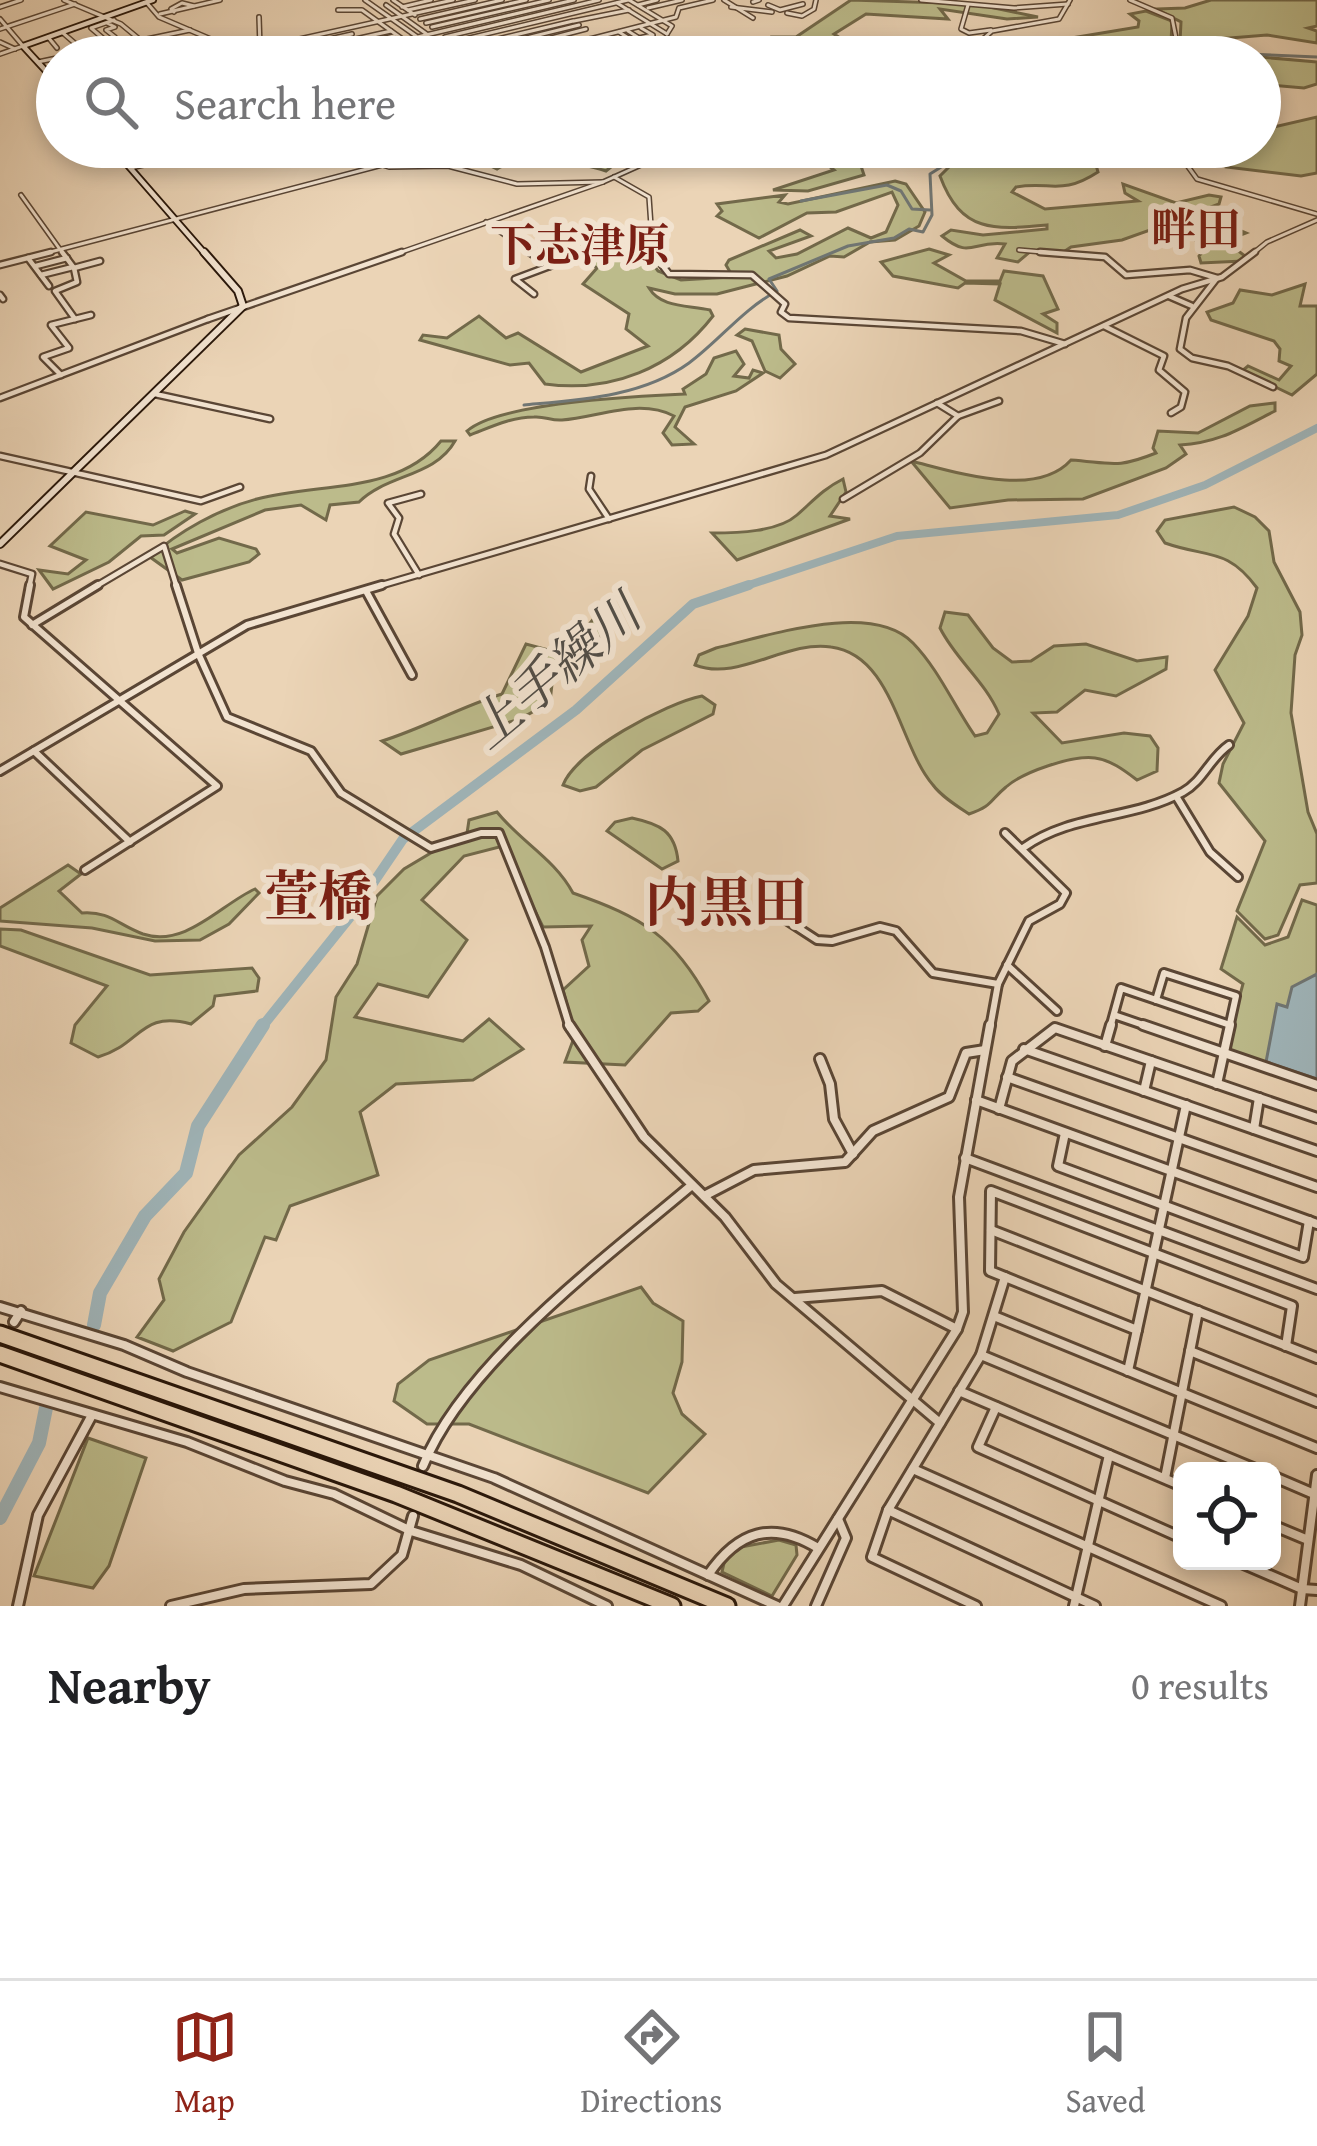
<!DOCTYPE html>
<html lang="en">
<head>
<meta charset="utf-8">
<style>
	:root { --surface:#fff; --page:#f2f2f2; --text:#202124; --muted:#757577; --line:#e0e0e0; --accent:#8f2418 }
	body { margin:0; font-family:"Gentium Book Plus","Noto Serif JP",serif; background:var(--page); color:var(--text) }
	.controls { position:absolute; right:36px; bottom:36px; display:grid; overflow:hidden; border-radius:18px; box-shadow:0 6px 18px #0003 }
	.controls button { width:108px; height:108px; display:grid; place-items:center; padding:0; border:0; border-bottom:3px solid var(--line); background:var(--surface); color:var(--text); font:60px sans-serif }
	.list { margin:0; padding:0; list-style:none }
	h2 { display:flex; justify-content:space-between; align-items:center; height:156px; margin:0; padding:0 48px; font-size:51px }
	h2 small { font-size:39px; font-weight:400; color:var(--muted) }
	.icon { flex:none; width:66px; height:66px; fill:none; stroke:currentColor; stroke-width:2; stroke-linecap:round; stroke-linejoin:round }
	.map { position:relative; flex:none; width:1317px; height:1606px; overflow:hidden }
	.search { position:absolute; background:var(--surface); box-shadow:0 6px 18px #0003; left:36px; right:36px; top:36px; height:132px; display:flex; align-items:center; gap:30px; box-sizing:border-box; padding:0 42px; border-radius:66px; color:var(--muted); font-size:45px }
	.sheet { height:372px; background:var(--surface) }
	nav { display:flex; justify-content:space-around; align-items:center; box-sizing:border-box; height:168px; border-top:3px solid var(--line); background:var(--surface); font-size:33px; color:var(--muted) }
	nav a { display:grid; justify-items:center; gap:6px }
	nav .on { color:var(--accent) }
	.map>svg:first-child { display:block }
	.green { fill:#bcbb8b; stroke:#72694a; stroke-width:3 }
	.water { fill:#9fb5ba; stroke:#707674; stroke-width:3 }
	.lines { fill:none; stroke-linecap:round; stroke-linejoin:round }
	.stream { stroke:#707674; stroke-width:3 }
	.river-far2 { stroke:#9fb5ba; stroke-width:8 }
	.river-far1 { stroke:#9fb5ba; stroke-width:10 }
	.river { stroke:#9fb5ba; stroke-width:14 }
	.minor-far3-casing { stroke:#5a4635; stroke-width:6 }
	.minor-far2-casing { stroke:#5a4635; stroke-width:9 }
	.minor-far1-casing { stroke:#5a4635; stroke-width:12 }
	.minor-casing { stroke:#5a4635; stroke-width:14 }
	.tertiary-far3-casing { stroke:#5a4635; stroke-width:6 }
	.tertiary-far2-casing { stroke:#5a4635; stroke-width:9 }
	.tertiary-far1-casing { stroke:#5a4635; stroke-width:12 }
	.tertiary-casing { stroke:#5a4635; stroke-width:14 }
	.secondary-far1-casing { stroke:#29170a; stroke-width:8 }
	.secondary-casing { stroke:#29170a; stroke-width:10 }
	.motorway-casing { stroke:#29170a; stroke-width:21 }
	.minor-far3 { stroke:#f2e3d0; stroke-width:3 }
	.minor-far2 { stroke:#f2e3d0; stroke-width:4.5 }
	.minor-far1 { stroke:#f2e3d0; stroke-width:6 }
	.minor { stroke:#f2e3d0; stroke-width:8 }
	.tertiary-far3 { stroke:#f2e3d0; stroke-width:3 }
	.tertiary-far2 { stroke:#f2e3d0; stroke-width:4.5 }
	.tertiary-far1 { stroke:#f2e3d0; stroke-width:6 }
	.tertiary { stroke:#f2e3d0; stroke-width:8 }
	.secondary-far1 { stroke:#f2e3d0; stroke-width:4.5 }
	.secondary { stroke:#f2e3d0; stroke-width:6 }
	.motorway { stroke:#ebd4b6; stroke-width:15 }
	.labels { text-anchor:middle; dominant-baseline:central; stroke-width:12; stroke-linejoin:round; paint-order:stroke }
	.far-quarter-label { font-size:45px; font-weight:bold; fill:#7a1f14; stroke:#f2e3d0 }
	.water-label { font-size:51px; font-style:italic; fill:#524e48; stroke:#f2e3d0 }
	.quarter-label { font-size:54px; font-weight:bold; fill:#7a1f14; stroke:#f2e3d0 }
</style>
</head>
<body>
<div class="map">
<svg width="1317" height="1606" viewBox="0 0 1317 1606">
	<rect width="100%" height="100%" fill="#ebd4b6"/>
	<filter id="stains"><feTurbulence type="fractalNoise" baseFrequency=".00167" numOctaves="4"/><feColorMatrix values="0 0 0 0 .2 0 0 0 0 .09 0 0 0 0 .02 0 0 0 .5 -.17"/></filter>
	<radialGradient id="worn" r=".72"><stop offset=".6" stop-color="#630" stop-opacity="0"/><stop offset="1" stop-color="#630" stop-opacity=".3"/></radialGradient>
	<g class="green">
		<polygon points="851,0 975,4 1038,17 1007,19 940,9 948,19 866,14 834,34 848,43 876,48 860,57 819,43 823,52 817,57 652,57 677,52 694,56 758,44 771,37 796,37"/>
		<polygon points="1211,0 1317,0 1317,26 1308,28 1317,31 1317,43 1267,35 1180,42 1181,22 1156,9 1185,8"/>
		<path d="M1146,11L1172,21L1171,43C1129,49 1091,57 1049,57L1066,39L1138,27L1139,21L1130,14Z"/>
		<polygon points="1260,57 1317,62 1317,84 1304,88 1260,84"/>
		<polygon points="1317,117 1317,173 1301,176 1226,167 1225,147 1260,147 1260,125 1274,127"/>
		<path d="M512,147H602L601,151L613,154L616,163L606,171C583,163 516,156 497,169L472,157H510Z"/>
		<path d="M757,147H942C912,161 893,170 860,163L864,175L808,191L773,190L834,170L809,150L710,159L719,150Z"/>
		<path d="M999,147H1070L1096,165L1098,172C1061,196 1051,181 1016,187L1012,192L1045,209L1138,201L1125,193L1123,184L1176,203L1209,195L1221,197L1219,204L1203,210V215L1246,233L1225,241L1245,256L1243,261L1201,263L1199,256L1208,245L1161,226L1122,240L1071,247L1062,253L1032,250L1018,262L997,258L1005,244C972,240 971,260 942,236L951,230L983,235L1047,229V225C994,230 961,233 940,176L953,163Z"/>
		<path d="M895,181L906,184L925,212L919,226L895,240L870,242L844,257L830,256L787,276L717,294H675L649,288C661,308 688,305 710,310L713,316C673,368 611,393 545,384L529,363L510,365L420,340L423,335L447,338L479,316L506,338L518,333L581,372L648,346L626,329L629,314L583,284L597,268L536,228L555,227L590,249L604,240L629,246L647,256L658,271L681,280L733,277L726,265L729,260L800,230L811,236L769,251L776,258L797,254L848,228L871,238L886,232L898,205L892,192L836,212L807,213L759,238L717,216L722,211L717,204L785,195L779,202L788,204Z"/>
		<polygon points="929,249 949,255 934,263 966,281 1000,281 1004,271 1043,276 1058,309 1043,314 1057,323 1057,333 995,300 1000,284 965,283 958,288 893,276 881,262"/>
		<polygon points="1305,284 1300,306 1317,306 1317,374 1292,395 1242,371 1248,366 1279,380 1291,366 1279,361 1280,349 1274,341 1211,320 1207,312 1233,303 1240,290 1272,295"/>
		<polygon points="745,329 779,335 781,349 795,364 780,378 765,371 752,341 737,335"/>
		<path d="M736,351L744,364L734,376L749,378L753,370L763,373L736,391L685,407L675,427L694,444L672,445L663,433L674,416C639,398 599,417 562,420C551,421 545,416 534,417C511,417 491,427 470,435L467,431C498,403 639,396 685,394L683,389L706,374L714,358Z"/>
		<path d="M1275,403V411C1241,428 1219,443 1180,445L1186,454L1166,468L1083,499L1008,500L950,508L911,461C956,472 1036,499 1071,460C1112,463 1116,469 1156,453L1153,448L1158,431L1198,433L1250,406Z"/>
		<path d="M441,441H455C435,477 387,474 359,502L330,505L326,520L301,505L265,510L172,549L177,553L219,538L256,549L259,554L249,562L182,580L150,557C179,531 219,509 257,499C318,482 397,495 441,441Z"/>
		<path d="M843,479L846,492L830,516L850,519L737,560L712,533C737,533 778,532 797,515C813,501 823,489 843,479Z"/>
		<path d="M1234,507L1255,517L1269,531L1274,562L1300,612L1302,635L1295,655L1291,713L1308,812L1317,834V883L1300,885L1278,935L1265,939L1237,911L1265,841L1219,783L1223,764L1244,723L1215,670L1248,616L1257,588C1227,547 1207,558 1165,543L1157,531L1165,520Z"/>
		<polygon points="185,511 195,514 164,535 141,536 109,562 53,589 39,570 68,574 86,560 50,546 86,512 153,525"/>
		<path d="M599,612L613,624L552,684L550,702L520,719L401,754L382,741C424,728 460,707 502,694L526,644L552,651L583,632Z"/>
		<path d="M945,612L968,615L993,648L1012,662L1031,661L1054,646L1086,644L1137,661L1167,657L1166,669L1116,696L1085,690L1057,712L1033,713L1062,743L1124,733L1150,736L1158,748L1157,771L1137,780C1125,771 1111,760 1095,758C1072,755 1023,772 1006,787C989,801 993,806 969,814C957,806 942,797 933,785C899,746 893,655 831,647C786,640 738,682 695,665L699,655L716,648C768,636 872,600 913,643C939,670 954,706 975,736L987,733L999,714C985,681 956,660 940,628Z"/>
		<path d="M702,696L715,705L713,714L642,750L596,787L580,791L563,785C576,751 666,703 702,696Z"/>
		<path d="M497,812C521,842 555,859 573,893C642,917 674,936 709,1001L698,1011L671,1013L625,1065L565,1062L575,1035L563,990L589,966L582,940L591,926L543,927L503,846L464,856L422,900L467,940L428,997L378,984L355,1017L463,1041L489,1019L523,1049L473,1080L396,1084L360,1112L378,1175L290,1206L276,1240L265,1237L231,1322L173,1351L137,1337L164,1300L159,1279L184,1232L239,1155L292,1107L326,1060L336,997L357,964L377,896L404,869L446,844L466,840L469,820Z"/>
		<path d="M632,818C660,824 675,831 678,861L662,869L607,831L615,822Z"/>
		<path d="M68,865L81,874L59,891L82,913C110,911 118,925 143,934C186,948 221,904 255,889L259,893L229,924L200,940L155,941L92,928L0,921V908Z"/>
		<polygon points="1302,900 1317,905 1317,1085 1224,1054 1243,984 1221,969 1237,917 1265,945 1288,937"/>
		<path d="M0,929L21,930L150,975L252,968L259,978L257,991L215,996L213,1006L191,1024C140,1010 141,1045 98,1057L71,1043L75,1025L107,986L0,946Z"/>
		<polygon points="641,1287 653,1303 683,1321 682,1362 673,1393 682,1414 705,1434 648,1493 469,1424 427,1424 394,1401 398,1384 429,1360"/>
		<polygon points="88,1438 146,1458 109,1566 93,1588 34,1576"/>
		<polygon points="779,1540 796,1545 797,1555 772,1596 722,1572 725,1559 741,1547"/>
	</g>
	<polygon class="water" points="1317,974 1317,1079 1266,1062 1277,1004 1287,1007 1292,987"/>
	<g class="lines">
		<g class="stream">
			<polyline points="1149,57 1198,52 1317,57"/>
			<polyline points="801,201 887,185 901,191 912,209 930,210"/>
			<path d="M524,405C579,400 642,397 689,363C720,340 742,310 777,291L769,279L848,246L894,238L909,229L923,232L932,215L930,174L973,147"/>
		</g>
		<polyline class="river-far2" points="740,588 897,536 1118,515 1205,485 1317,428"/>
		<polyline class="river-far1" points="261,1028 350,917 403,839 576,710 693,604 749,585"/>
		<g class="river">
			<polyline points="94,1325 100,1293 145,1216 186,1173 198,1126 263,1025"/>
			<polyline points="0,1518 39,1443 46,1408"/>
		</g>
		<defs>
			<g id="minor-far3">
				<polyline points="64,0 121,24 161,57"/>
				<polyline points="365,0 416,36"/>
				<polyline points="393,0 415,15"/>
				<polyline points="629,0 672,26 667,34"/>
				<polyline points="724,0 753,18"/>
				<polyline points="921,0 1014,8 1068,4"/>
				<polyline points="1130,0 1172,18 1177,43 1197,57"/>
				<polyline points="753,2 759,0"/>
				<polyline points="147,3 159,17 241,52 243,57"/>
				<polyline points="617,3 667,34"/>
				<polyline points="386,5 428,35"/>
				<polyline points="638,5 657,0"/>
				<polyline points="768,5 780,10 803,4"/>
				<polyline points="968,5 961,29 969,33 991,30"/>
				<polyline points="0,7 21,0"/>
				<polyline points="402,7 431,0"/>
				<polyline points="731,7 772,12"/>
				<polyline points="648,8 682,0"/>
				<polyline points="338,10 362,10 419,51"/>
				<polyline points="408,10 453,0"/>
				<polyline points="174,12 171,9 182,3 194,6"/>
				<polyline points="787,13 802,16 814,9 816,0"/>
				<polyline points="160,14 220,0"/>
				<polyline points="259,17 260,47"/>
				<polyline points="420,19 502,0"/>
				<polyline points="574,21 629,10"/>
				<polyline points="107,23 115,27 106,30 115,37 105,40 91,28 114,20"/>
				<polyline points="426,23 526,0"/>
				<polyline points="432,27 549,0"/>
				<polyline points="0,29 75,4"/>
				<polyline points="628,31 639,38 653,35 641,28"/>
				<polyline points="63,33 85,52"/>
				<polyline points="48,37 57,48"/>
				<polyline points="445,37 599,0"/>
				<polyline points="590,39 600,47 630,39 619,32"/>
				<polyline points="0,42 15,49"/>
				<polyline points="536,42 586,29"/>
				<polyline points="563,43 573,52 586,50 577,42"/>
				<polyline points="303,45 352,34"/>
				<polyline points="307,50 391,31"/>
				<polyline points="270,56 306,50"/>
				<polyline points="310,56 394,36"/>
				<polyline points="61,57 190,30"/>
				<polyline points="116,57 126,55"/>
				<polyline points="333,57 574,0"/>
				<polyline points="359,57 430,40"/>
				<polyline points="423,57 573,21"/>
				<polyline points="449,57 579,25"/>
				<polyline points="475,57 590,39 676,17 679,8 713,0"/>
				<polyline points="533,57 556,51 561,57"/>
				<polyline points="585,57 612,53"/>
				<polyline points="38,62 57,58"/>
				<polyline points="50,117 57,122"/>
				<polyline points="362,147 376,163 389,167 448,166 517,184 603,182"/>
				<polyline points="1184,147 1184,161 1197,179 1317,214"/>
				<polyline points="131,168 189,154"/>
				<polyline points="614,177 649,197 653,255"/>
				<polyline points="21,195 64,255"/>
				<polyline points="486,222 534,255"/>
				<polyline points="1019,250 1077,255"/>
				<polyline points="39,255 443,149"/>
			</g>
			<g id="minor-far2">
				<polyline points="62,252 74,268 100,261"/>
				<polyline points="529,252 550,266"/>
				<polyline points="652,252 669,274 752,275 785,304 781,312 789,318 1021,331 1065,344"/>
				<polyline points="1040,252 1105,257 1126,275 1190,270 1217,278 1186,318 1180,349 1192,358 1228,366 1273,387"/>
				<polyline points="28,258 49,286"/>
				<polyline points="0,265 51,252"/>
				<polyline points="36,266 67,258"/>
				<polyline points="74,268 77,282 55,291 75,319"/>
				<polyline points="41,275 73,267"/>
				<polyline points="534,294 515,279 579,255"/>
				<polyline points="0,295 3,299"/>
				<polyline points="1169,296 1192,306"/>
				<polyline points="1104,326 1164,356 1159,370 1185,392 1181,407 1171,413"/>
				<polyline points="61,375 43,357 69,348 51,325 91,315"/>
				<polyline points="155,394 270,419"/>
				<polyline points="0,398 208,319"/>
				<polyline points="937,403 958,416"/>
				<polyline points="0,456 201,501 240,487"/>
				<polyline points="591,476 589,489 609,519"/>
				<polyline points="843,499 920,453 958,416 999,401"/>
				<polyline points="0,564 32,574 29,588"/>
				<polyline points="419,575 394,534 399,518 388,503 421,494"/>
				<polyline points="93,588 164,546 177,588"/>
			</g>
			<g id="minor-far1">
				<polyline points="30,585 24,617 217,786 85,870"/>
				<polyline points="176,585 198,653 227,717 311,751 341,793 431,848 481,833 499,833 545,947 570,1028"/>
				<polyline points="366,591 412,675"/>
				<polyline points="32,625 98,585"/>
				<polyline points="34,751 130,842"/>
				<polyline points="1176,796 1210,852 1238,877"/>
				<path d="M1023,848C1072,813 1132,820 1183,792C1203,781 1210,758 1229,745"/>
				<polyline points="1007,965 1057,1011"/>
				<polyline points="998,984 1029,921 1060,904 1066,893 1005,833"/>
				<polyline points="1156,1000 1164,973 1236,996 1229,1028"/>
				<polyline points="1114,1015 1152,1028"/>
				<polyline points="1110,1028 1121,988 1230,1025"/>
			</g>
			<g id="minor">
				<polyline points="569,1025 644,1137 725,1217 776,1284 940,1423"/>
				<polyline points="1143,1025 1317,1085"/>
				<polyline points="1105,1046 1111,1025"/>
				<polyline points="1024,1049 1317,1151"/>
				<polyline points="820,1059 830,1084 834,1119 853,1154"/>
				<polyline points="1007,1077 1317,1187"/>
				<polyline points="1217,1084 1230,1025"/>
				<polyline points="1144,1091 1151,1061"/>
				<polyline points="976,1100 1317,1224"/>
				<polyline points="999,1109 1012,1061 1055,1028 1317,1118"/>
				<polyline points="1254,1129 1259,1098"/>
				<polyline points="1065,1133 1058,1166 1303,1257 1309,1221"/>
				<polyline points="704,1196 754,1170 845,1162 873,1131 949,1097 966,1053 985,1050"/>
				<polyline points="991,1230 1317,1358"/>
				<polyline points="795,1298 882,1291 957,1329"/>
				<polyline points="0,1307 124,1345 187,1372 494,1478 777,1606"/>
				<polyline points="994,1316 1317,1448"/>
				<polyline points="14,1322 21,1311"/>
				<polyline points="1137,1330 990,1271 991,1191 1292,1306 1286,1346"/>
				<polyline points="1190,1351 1317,1402"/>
				<polyline points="981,1355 1260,1471"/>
				<polyline points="1128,1371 1186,1105"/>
				<polyline points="0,1387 187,1442 285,1481 334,1494 411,1531 521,1565 607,1606"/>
				<polyline points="959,1391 1182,1486"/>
				<polyline points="996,1407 978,1447 1182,1538"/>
				<path d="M423,1466C464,1363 607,1257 692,1185"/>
				<polyline points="913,1469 1221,1606"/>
				<polyline points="1272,1476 1314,1494"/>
				<polyline points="1165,1478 1198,1311"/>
				<polyline points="888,1510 1095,1606"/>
				<polyline points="1272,1525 1308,1540"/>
				<polyline points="1237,1561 1302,1589 1317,1590"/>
				<polyline points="18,1606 38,1515 92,1415"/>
				<polyline points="171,1606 244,1589 371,1584 402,1555 413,1516"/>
				<polyline points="816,1606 846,1538 838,1519"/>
				<polyline points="976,1606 872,1557 888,1510 981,1355 1005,1277"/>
				<polyline points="1074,1606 1109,1455"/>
				<polyline points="1300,1606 1317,1475"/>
			</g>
			<g id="tertiary-far3">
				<polyline points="0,19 23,46 0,54"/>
				<polyline points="218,57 475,0"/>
				<polyline points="390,57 628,0"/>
				<polyline points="963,57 992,31 1059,19 1070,0"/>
				<polyline points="393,255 603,182 681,147"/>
				<polyline points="1251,255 1267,242 1317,220"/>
			</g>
			<g id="tertiary-far2">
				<polyline points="208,319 402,252"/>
				<polyline points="372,588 826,455 1182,289 1222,277 1255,252"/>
			</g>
			<g id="tertiary-far1">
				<polyline points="0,771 247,625 382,585"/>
				<polyline points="774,912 817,940 832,941 880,927 896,931 933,973 998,984 990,1028"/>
			</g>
			<g id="tertiary">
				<polyline points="965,1158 1317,1289"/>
				<path d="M708,1575C738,1531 772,1520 818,1548"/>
				<polyline points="783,1606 957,1329 963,1312 959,1197 990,1025"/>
			</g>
			<g id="secondary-far1">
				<polyline points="57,83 23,46 153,0"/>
				<polyline points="112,147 206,255"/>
			</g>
			<polyline id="secondary" points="0,544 243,306 238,291 204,252"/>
			<g id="motorway">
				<polyline points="0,1334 458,1494 727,1606"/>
				<polyline points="0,1354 396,1494 672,1606"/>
			</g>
		</defs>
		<use href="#minor-far3" class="minor-far3-casing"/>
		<use href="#minor-far2" class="minor-far2-casing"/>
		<use href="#minor-far1" class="minor-far1-casing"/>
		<use href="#minor" class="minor-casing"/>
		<use href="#tertiary-far3" class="tertiary-far3-casing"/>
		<use href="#tertiary-far2" class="tertiary-far2-casing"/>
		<use href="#tertiary-far1" class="tertiary-far1-casing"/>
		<use href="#tertiary" class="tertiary-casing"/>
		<use href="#secondary-far1" class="secondary-far1-casing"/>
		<use href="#secondary" class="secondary-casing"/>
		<use href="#motorway" class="motorway-casing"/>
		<use href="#minor-far3" class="minor-far3"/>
		<use href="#minor-far2" class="minor-far2"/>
		<use href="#minor-far1" class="minor-far1"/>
		<use href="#minor" class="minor"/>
		<use href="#tertiary-far3" class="tertiary-far3"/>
		<use href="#tertiary-far2" class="tertiary-far2"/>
		<use href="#tertiary-far1" class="tertiary-far1"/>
		<use href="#tertiary" class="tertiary"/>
		<use href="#secondary-far1" class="secondary-far1"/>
		<use href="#secondary" class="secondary"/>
		<use href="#motorway" class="motorway"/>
	</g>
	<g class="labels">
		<g class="far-quarter-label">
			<text x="1196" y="228">畔田</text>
			<text x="580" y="244">下志津原</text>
		</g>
		<g class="water-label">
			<text transform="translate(554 671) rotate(-40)">上手繰川</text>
		</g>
		<g class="quarter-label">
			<text x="318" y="895">萱橋</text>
			<text x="726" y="901">内黒田</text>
		</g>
	</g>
	<rect width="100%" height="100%" filter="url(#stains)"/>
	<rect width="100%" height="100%" fill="url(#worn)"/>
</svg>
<div class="controls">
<button><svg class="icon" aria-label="locate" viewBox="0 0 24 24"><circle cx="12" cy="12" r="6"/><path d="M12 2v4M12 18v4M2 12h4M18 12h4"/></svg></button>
</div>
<div class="search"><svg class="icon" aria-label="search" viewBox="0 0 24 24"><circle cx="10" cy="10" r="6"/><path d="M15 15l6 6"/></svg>Search here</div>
</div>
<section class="sheet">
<h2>Nearby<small>0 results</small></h2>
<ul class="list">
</ul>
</section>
<nav>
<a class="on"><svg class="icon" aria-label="map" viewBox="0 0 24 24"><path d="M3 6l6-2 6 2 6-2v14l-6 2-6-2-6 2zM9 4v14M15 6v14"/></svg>Map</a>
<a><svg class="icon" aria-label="directions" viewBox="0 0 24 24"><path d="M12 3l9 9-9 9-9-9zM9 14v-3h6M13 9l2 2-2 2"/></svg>Directions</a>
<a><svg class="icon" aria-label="saved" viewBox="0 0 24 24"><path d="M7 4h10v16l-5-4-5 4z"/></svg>Saved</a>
</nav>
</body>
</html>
